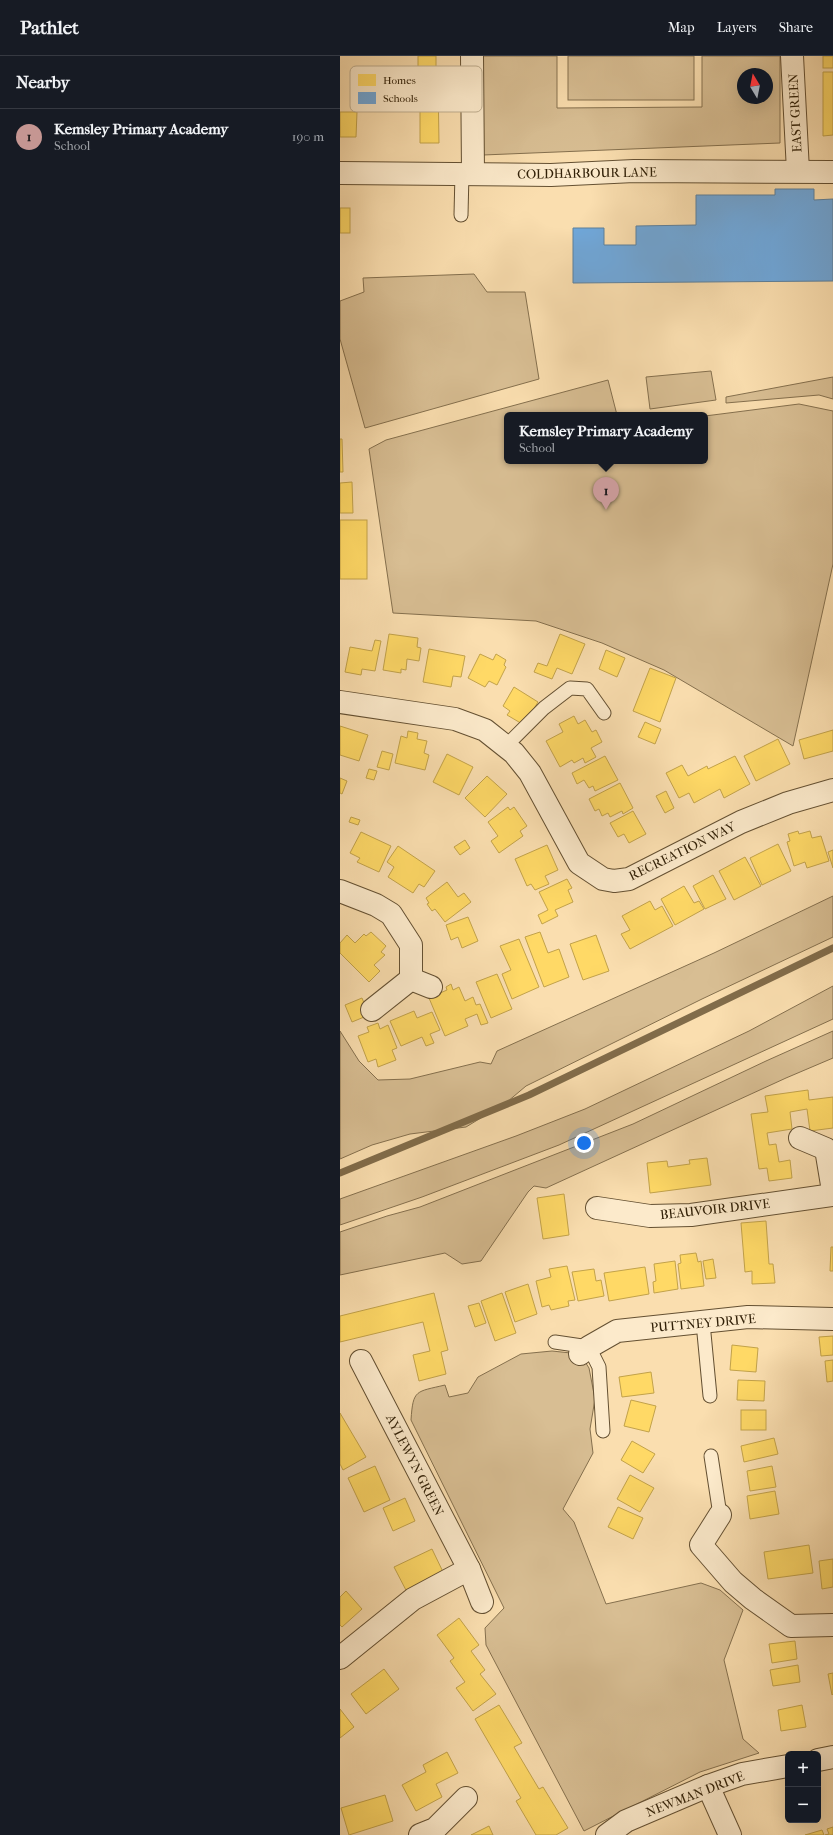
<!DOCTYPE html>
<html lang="en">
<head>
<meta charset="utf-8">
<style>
	:root { --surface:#171b24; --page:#242831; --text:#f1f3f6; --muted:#9ea1a6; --line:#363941; --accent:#c59692 }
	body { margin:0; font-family:"IM FELL French Canon",serif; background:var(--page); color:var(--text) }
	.controls { position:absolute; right:12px; bottom:12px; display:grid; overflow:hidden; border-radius:6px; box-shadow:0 4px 16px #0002 }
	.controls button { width:36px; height:36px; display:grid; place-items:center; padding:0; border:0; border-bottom:1px solid var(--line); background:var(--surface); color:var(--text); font:20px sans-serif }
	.compass { position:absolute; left:397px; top:12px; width:36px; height:36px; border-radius:50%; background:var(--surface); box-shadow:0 4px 16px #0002; rotate:350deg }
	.you { position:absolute; left:244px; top:1087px; width:14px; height:14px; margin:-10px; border:3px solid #fff; border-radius:50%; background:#1a73e8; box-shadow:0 0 0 6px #1a73e833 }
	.badge { display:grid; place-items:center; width:26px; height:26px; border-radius:50%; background:var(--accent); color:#111; font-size:13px; font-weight:700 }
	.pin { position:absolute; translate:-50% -33px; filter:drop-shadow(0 1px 2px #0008) }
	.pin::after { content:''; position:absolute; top:21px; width:14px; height:12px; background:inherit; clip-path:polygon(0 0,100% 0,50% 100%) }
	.popup { position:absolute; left:164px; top:356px; width:204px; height:52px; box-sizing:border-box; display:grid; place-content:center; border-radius:6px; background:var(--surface); filter:drop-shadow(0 1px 3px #0005); font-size:13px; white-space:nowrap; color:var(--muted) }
	.popup b { font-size:15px; color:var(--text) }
	.popup::after { content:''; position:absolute; left:50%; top:100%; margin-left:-8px; border:8px solid transparent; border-top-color:var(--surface) }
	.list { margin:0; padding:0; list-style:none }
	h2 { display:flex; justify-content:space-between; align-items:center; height:52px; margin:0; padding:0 16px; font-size:17px }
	h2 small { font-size:13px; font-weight:400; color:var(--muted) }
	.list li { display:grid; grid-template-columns:26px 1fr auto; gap:12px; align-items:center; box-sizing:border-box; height:56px; padding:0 16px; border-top:1px solid var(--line) }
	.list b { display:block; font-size:15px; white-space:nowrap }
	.list p { margin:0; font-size:13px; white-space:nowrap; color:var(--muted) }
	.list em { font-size:13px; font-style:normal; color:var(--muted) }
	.map { position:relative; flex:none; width:493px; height:1779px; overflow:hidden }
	header { display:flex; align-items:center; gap:24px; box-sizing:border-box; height:56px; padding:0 20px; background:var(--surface); border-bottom:1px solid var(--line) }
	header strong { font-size:19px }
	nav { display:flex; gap:22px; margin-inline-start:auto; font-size:14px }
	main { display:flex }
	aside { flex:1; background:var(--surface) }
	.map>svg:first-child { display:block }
	.green { fill:#d8be93; stroke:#85704e; fill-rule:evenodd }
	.homes { fill:#ffd966; stroke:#c2a24a }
	.schools { fill:#6fa8dc; stroke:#5d809c }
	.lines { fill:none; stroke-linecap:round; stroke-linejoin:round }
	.stream { stroke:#816c4a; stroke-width:7 }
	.lane-casing { stroke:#645032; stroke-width:15 }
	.street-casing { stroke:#645032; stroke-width:24 }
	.lane { stroke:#fceacb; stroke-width:13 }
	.street { stroke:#fceacb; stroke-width:22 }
	.labels { text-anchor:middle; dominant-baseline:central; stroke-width:4; stroke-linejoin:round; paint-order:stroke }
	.street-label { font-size:13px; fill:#322108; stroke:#fceacb }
	.key { fill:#fceacb; stroke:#bfae90; stroke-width:1 }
	.key-label { font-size:11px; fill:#322108 }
</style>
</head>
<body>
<header>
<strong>Pathlet</strong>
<nav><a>Map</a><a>Layers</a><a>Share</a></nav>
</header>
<main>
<aside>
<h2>Nearby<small></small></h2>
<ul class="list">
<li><span class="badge">1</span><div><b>Kemsley Primary Academy</b><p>School</p></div><em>190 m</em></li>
</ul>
</aside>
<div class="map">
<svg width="493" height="1779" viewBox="0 0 493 1779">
	<rect width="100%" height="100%" fill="#fadeaf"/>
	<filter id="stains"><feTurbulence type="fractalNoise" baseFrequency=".005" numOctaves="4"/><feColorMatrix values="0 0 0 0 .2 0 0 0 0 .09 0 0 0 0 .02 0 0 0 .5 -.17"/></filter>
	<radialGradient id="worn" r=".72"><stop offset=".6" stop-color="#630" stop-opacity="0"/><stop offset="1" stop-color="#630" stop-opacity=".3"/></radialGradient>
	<g class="green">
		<path d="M143,0H217V52L362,51V0H440V87L143,99ZM403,18H427V42H403Z"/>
		<rect x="228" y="0" width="126" height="44"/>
		<polygon points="134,218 147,236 185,236 199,323 25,372 0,283 0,245 24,236 23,222"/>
		<polygon points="371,315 376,344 310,353 306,321"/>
		<polygon points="493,321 493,343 479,339 386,347 386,341"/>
		<polygon points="268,324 277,359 167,359 167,405 365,405 365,360 459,348 493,355 493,508 453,690 324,614 262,587 196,565 53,557 29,393 46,384"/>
		<polygon points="493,840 493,881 362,943 186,1030 167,1046 126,1071 70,1078 32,1089 0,1103 0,975 19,1005 38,1024 70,1023 140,1006 151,1008 157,995 374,897"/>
		<polygon points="493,930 493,963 219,1089 82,1141 0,1169 0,1143 176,1080 245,1053 409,975"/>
		<polygon points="493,975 493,1002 446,1022 206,1132 194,1130 188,1136 141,1205 122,1208 105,1197 0,1219 0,1176 47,1160 80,1151 293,1068 426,1005"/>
		<path d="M212,1295L240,1298L249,1312L255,1343L250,1373L253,1397L223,1453L234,1466L266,1548L361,1527L380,1534L403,1554L384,1604L403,1683L419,1697L360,1716L244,1775L146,1589L145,1572L164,1552L71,1364C73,1333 76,1336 105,1329L109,1341L128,1337L138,1321L181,1298Z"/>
	</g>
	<g class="homes">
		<polygon points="78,0 96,0 96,18 78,19"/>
		<rect x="483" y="0" width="10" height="12"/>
		<polygon points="483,16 493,16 493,79 483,80"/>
		<polygon points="80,24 98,24 99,87 80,87"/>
		<polygon points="0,56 17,56 16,81 0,81"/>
		<rect x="0" y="152" width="10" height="25"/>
		<polygon points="0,383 2,383 3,416 0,416"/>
		<polygon points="12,426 13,457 0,457 0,427"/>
		<rect x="0" y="464" width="27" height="59"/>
		<polygon points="49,578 78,582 77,591 81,592 79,605 67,603 66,614 61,613 61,617 43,614"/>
		<polygon points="220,578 245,588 232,618 217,612 212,623 194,616 198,607 207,610"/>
		<polygon points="35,584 41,585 35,615 22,613 21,619 5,616 10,591 32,595"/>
		<polygon points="89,593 125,600 121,621 113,620 111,631 83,626"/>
		<polygon points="266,594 285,602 277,621 259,613"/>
		<polygon points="140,598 153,604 156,598 166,604 164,609 166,611 157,629 149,625 145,631 128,622"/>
		<polygon points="310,612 336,622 320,666 293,655"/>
		<polygon points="174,631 198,646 184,669 167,659 170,655 163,650"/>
		<polygon points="234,660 238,668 245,664 252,676 256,674 262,686 251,692 256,701 245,707 243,702 234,707 232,704 220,711 206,685 223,676 219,668"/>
		<polygon points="305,666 321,673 315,688 298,681"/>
		<polygon points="0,670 28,679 19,705 0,699"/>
		<polygon points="493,674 493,695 464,703 459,684"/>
		<polygon points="68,675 78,677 77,683 87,685 84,697 89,699 85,714 55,707 61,680 67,682"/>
		<polygon points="438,683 450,708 416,725 404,700"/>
		<polygon points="42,695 53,698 49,714 37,711"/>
		<polygon points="107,698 133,711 119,739 93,726"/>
		<polygon points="265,700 278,724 255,735 253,730 249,732 244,724 237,728 232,717"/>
		<polygon points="395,700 410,728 384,742 380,733 354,747 349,737 339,742 326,717 342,709 348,720 367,710 368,713"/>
		<polygon points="29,713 37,715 34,724 26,722"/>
		<polygon points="147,720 167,738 145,761 125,742"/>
		<polygon points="0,722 7,725 2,738 0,737"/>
		<polygon points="280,727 293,752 283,758 282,755 270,761 268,757 262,760 259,753 255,755 249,743"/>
		<polygon points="326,735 334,752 325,757 316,740"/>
		<polygon points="168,751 170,754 174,751 187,770 180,775 183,780 159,797 151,785 158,780 148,766"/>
		<polygon points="293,755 306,778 289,787 284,778 278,781 270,767"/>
		<polygon points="11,761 20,764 18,769 9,766"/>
		<polygon points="458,775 459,778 470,775 472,782 481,780 489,805 467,812 465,806 454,810 447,786 450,785 448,778"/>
		<polygon points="21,776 51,790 39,816 17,806 20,802 10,797"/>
		<polygon points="125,784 130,792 120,799 114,791"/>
		<polygon points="438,788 451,815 422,829 410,802"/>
		<polygon points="207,789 218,814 205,820 209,828 195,834 191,828 187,830 175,803"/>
		<polygon points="58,790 95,815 84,831 79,828 73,837 48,821 54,811 47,806"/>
		<polygon points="493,794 493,812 488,796"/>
		<polygon points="405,801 421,830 394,844 379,815"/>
		<polygon points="373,819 386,843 365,853 353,830"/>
		<polygon points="227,823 232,832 228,834 233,846 215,854 218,860 202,868 198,859 208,854 199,836"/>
		<polygon points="107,826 118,841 124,837 131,846 105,866 95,853 92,855 87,848 89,847 86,842"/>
		<polygon points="344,830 354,847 359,845 364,853 335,869 321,843"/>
		<polygon points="310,845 315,854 322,850 333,870 290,893 281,878 290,874 282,860"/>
		<polygon points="128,861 138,885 122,892 118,881 111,884 106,869"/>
		<polygon points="31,876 46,890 41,896 45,899 34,909 40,915 29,926 0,897 0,887 7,879 15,887 24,878 26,880"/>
		<polygon points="200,876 208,897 219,893 229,921 204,931 185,881"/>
		<polygon points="256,879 269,915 243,924 230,888"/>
		<polygon points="179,883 199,931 172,943 162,918 171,914 160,890"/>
		<polygon points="157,918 172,953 151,962 136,926"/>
		<polygon points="111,928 113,934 119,931 125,945 133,941 136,949 140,948 148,967 141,969 137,958 125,963 128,970 105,980 89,942 107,934 106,931"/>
		<polygon points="22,942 29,959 12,966 5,949"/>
		<polygon points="74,955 77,962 92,956 100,974 90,978 94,987 86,990 82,981 61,990 50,965"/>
		<polygon points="38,967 40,973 48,969 57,992 52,994 56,1004 38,1011 36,1003 28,1006 18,980 29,976 27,971"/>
		<polygon points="468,1034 469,1044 493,1041 493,1072 470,1075 467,1053 450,1056 452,1073 427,1077 429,1089 436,1088 439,1106 450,1104 452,1122 429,1125 427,1112 419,1113 411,1058 428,1056 425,1040"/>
		<polygon points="367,1102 371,1129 310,1137 307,1107 327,1105 328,1111 350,1108 349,1104"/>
		<polygon points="224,1138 229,1179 203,1183 197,1142"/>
		<polygon points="426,1165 429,1208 433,1208 435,1227 412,1228 412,1215 405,1216 401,1167"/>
		<polygon points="491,1191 493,1191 493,1215 490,1215"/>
		<polygon points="356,1197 358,1206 361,1205 364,1230 341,1233 338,1208 341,1207 340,1199"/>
		<polygon points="373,1203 376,1222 366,1223 363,1205"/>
		<polygon points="335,1205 338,1233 314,1237 313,1226 316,1225 314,1208"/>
		<polygon points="227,1210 235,1244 228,1245 229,1250 211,1254 209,1249 202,1251 196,1225 211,1221 209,1213"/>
		<polygon points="305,1211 309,1238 269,1245 264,1217"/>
		<polygon points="254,1213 256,1225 261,1224 264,1240 238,1245 232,1216"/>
		<polygon points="188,1228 197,1258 175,1266 165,1236"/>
		<polygon points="94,1237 108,1294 101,1296 106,1318 79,1325 73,1299 90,1295 83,1266 0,1286 0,1260"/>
		<polygon points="162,1237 176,1277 155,1285 141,1245"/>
		<polygon points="139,1247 146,1267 135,1271 128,1250"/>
		<polygon points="493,1280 493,1299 481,1300 479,1281"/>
		<polygon points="392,1289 418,1292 416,1316 390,1314"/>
		<polygon points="493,1304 493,1325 487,1326 485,1305"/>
		<polygon points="311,1316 314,1337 282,1341 279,1321"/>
		<polygon points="398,1324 425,1325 424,1345 397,1344"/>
		<polygon points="291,1344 316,1350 309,1376 284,1370"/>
		<rect x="401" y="1354" width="25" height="20"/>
		<polygon points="0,1357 26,1401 3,1414 0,1408"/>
		<polygon points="434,1382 438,1398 404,1406 401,1390"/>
		<polygon points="292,1385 315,1398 303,1417 281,1404"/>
		<polygon points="35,1410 50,1444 24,1456 8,1422"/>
		<polygon points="432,1410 436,1431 410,1435 407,1415"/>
		<polygon points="290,1419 314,1432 300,1456 277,1443"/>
		<polygon points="435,1435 439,1458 410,1463 407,1440"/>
		<polygon points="65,1442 75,1465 53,1475 43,1452"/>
		<polygon points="278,1451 303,1462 293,1483 268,1471"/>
		<polygon points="469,1489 473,1517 428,1523 424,1496"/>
		<polygon points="92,1493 105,1520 68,1538 54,1511"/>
		<polygon points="493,1503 493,1531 482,1533 479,1505"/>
		<polygon points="6,1535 22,1553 2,1571 0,1569 0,1541"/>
		<polygon points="119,1562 139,1589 131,1595 145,1614 140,1618 156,1638 133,1655 116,1632 125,1626 110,1605 114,1602 97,1579"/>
		<polygon points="455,1585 457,1603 432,1607 429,1588"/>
		<polygon points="458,1609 460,1626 433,1630 430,1614"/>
		<polygon points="44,1613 59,1633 26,1658 11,1638"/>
		<polygon points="493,1617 493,1638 492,1639 488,1618"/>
		<polygon points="159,1649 182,1687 174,1691 199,1733 203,1731 228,1772 216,1779 196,1779 176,1745 181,1742 135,1663"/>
		<polygon points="462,1649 466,1671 441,1675 438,1654"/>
		<polygon points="0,1653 14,1671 0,1682"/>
		<polygon points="107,1696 118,1717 96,1728 102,1741 76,1755 62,1729 86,1716 83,1709"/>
		<polygon points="45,1739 53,1765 9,1779 1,1752"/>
		<polygon points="149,1770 153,1779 131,1779"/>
		<polygon points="493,1771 493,1779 485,1779 489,1778 487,1773"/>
		<polygon points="482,1774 484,1779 465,1779"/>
	</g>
	<polygon class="schools" points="435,133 474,133 474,144 493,143 493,225 233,227 233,172 264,172 264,189 296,189 296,170 356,169 356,139 435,139"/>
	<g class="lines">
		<polyline class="stream" points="0,1117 189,1039 493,892"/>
		<defs>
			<g id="lane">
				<polyline points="121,159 122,117"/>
				<polyline points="166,690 204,652 230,632 247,633 264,657"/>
				<polyline points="363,1267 370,1340"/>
				<polyline points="215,1286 249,1291 259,1311 263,1375"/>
				<polyline points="371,1400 380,1459"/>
			</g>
			<g id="street">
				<polyline points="132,0 133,117"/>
				<polyline points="452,0 458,115"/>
				<polyline points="0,117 211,119 294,115 493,116"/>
				<polyline points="0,646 115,663 145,674 174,697 190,717 239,807 263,823 274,825 289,823 401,766 448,747 493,734"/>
				<polyline points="0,835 36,849 51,858 71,889 71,923"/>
				<polyline points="32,954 71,923 91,931"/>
				<polyline points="460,1082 486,1093 493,1135"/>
				<polyline points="257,1152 310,1160 351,1159 493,1139"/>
				<polyline points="240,1298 249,1291 277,1275 408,1261 493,1263"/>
				<polyline points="21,1305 129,1513"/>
				<polyline points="380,1459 361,1489 393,1526 413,1543 451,1570 493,1569"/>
				<polyline points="0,1602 73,1543 129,1513 142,1546"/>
				<polyline points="478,1704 493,1701"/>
				<polyline points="368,1730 390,1779"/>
				<polyline points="80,1779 95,1773 126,1742"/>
				<polyline points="267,1779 286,1765 368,1730 402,1718 448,1710"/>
			</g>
		</defs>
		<use href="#lane" class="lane-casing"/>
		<use href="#street" class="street-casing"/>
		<use href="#lane" class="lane"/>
		<use href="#street" class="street"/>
	</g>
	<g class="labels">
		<g class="street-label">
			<text transform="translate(455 57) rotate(-93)">EAST GREEN</text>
			<text transform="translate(247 117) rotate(-1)">COLDHARBOUR LANE</text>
			<text transform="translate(342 795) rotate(-26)">RECREATION WAY</text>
			<text transform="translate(375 1153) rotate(-6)">BEAUVOIR DRIVE</text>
			<text transform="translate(363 1267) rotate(-5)">PUTTNEY DRIVE</text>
			<text transform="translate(75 1409) rotate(63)">AYLEWYN GREEN</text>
			<text transform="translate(355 1738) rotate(-21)">NEWMAN DRIVE</text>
		</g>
	</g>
	<rect x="10" y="10" width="132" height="46" rx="6" class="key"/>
	<rect x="18" y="18" width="18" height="12" fill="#ffd966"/>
	<rect x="18" y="36" width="18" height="12" fill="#6fa8dc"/>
	<g class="key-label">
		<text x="43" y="28">Homes</text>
		<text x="43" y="46">Schools</text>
	</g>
	<rect width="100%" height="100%" filter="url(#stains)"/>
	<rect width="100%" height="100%" fill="url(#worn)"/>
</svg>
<div class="controls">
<button>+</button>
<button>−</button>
</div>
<svg class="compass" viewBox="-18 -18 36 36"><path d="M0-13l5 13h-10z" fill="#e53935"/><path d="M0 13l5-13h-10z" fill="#9ea1a6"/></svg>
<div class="you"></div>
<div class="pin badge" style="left:266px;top:454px">1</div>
<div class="popup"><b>Kemsley Primary Academy</b>School</div>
</div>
</main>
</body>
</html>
